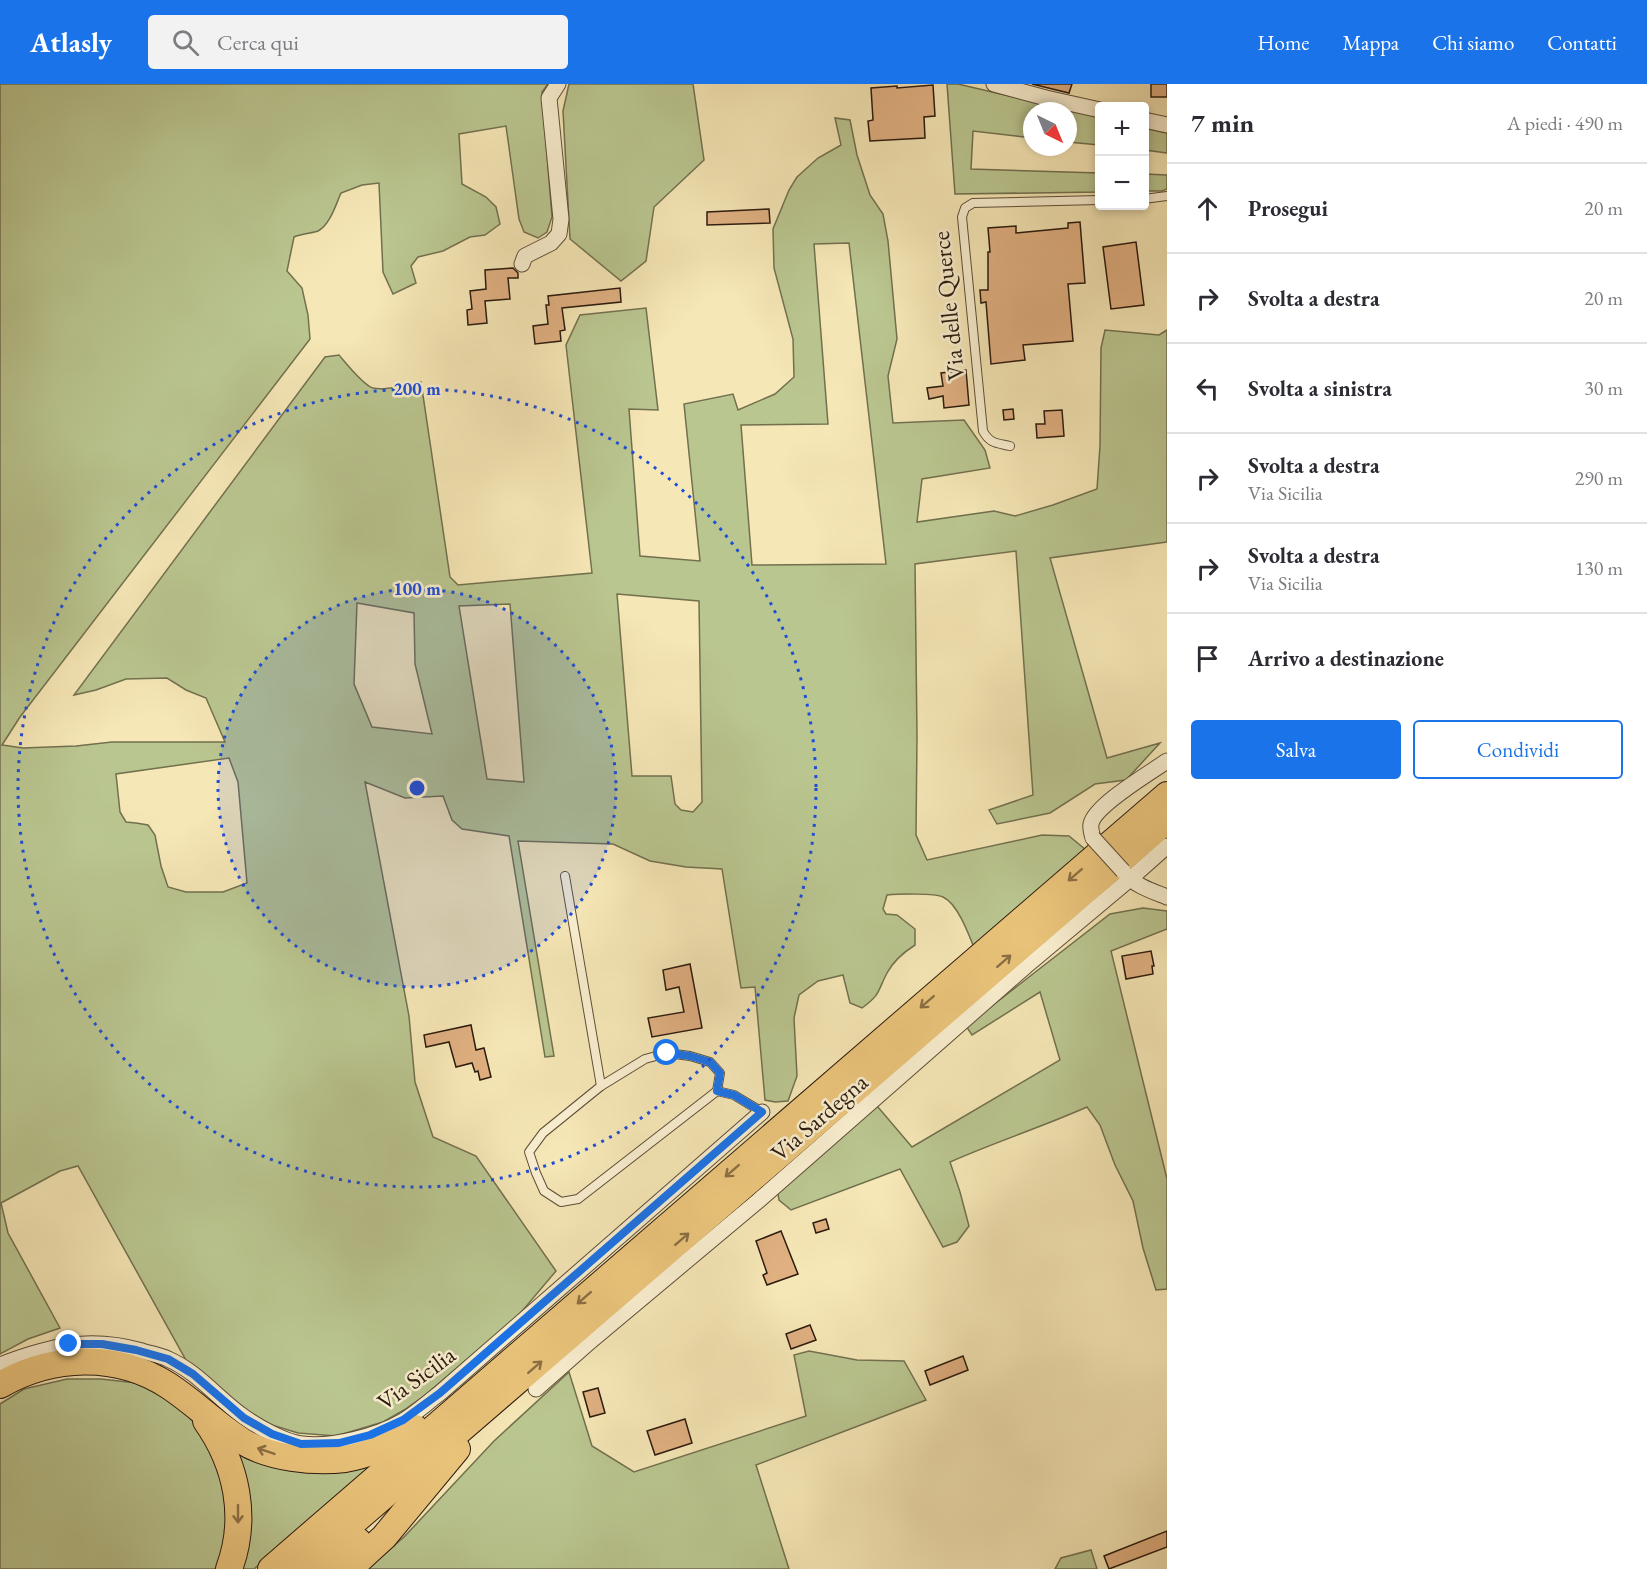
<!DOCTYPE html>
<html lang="it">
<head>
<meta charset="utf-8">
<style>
	:root { --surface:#fff; --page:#f2f2f3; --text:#2b2b33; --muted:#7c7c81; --line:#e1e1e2; --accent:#1a73e8 }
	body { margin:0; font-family:"EB Garamond",serif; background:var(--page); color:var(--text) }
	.controls { position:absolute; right:18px; top:18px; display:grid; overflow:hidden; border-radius:6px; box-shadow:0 3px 9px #0003 }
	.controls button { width:54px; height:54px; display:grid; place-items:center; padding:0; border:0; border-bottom:2px solid var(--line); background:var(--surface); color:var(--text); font:30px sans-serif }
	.compass { position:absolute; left:1023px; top:18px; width:54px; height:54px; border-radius:50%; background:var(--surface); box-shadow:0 3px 9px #0003; rotate:137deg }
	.stop { position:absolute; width:18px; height:18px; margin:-14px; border:4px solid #1a73e8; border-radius:50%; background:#fff }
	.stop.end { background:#1a73e8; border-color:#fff; box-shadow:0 2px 6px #0008 }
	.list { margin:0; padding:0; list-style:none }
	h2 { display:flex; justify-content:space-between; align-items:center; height:78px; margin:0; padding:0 24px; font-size:26px }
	h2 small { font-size:20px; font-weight:400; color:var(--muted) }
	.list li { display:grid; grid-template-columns:39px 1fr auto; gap:18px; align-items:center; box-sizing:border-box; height:90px; padding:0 24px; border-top:2px solid var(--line) }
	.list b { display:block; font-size:22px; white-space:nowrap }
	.list p { margin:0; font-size:20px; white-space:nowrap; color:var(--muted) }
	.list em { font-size:20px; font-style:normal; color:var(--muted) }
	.actions { display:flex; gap:12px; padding:18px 24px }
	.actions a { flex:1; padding:14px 0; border:2px solid var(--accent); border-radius:6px; text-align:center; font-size:21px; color:var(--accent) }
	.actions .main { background:var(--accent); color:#fff }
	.icon { flex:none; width:33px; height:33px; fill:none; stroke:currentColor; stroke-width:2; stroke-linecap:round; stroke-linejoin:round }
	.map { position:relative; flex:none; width:1167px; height:1485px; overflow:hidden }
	header { display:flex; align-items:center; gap:36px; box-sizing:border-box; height:84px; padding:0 30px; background:var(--accent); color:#fff }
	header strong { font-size:28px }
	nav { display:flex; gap:33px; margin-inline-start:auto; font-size:21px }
	.search { width:420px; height:54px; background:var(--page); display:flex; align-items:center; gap:15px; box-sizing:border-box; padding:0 21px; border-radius:6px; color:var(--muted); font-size:22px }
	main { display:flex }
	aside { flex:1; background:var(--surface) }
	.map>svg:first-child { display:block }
	.green { fill:#bac690; stroke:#72704f; stroke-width:1.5; fill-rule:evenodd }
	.building { fill:#e0b081; stroke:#2b1a0e; stroke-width:1.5 }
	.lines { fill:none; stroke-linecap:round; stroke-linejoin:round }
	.service-casing { stroke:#5e4d38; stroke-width:10 }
	.minor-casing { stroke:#5e4d38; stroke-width:17 }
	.trunk-casing { stroke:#2b1a0e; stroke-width:28 }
	.service { stroke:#f9efd0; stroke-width:8 }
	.minor { stroke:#f9efd0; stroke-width:15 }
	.trunk { stroke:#ebc47b; stroke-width:26 }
	.minor-bridge-casing { stroke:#5e4d38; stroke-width:17; stroke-linecap:butt }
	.minor-bridge { stroke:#f9efd0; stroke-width:15 }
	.oneway { stroke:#8b6f44 }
	.route { stroke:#1a73e8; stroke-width:8 }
	.ring { fill:none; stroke:#1d4ed8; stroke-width:3; stroke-dasharray:3 6 }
	.labels { text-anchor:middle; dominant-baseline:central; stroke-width:5; stroke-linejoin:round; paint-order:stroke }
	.street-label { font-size:24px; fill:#2b1a0e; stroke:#f9efd0 }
	.centre { fill:#1d4ed8; stroke:#f9efd0; stroke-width:3 }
	.ring-label { font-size:18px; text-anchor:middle; font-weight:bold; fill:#1d4ed8; stroke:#f9efd0; stroke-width:5; stroke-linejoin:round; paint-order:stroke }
</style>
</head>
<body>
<header>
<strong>Atlasly</strong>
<div class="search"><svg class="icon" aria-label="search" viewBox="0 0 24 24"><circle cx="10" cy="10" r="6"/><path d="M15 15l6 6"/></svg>Cerca qui</div>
<nav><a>Home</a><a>Mappa</a><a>Chi siamo</a><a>Contatti</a></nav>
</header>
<main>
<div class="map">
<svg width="1167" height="1485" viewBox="0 0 1167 1485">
	<rect width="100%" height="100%" fill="#f6e7b6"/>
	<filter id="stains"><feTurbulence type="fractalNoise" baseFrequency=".00333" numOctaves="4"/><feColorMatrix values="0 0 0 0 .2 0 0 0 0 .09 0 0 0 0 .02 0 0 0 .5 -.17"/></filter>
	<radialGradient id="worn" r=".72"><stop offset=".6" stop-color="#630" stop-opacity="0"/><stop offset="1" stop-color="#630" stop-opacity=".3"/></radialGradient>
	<g class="green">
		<path d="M0,0H548L542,8L552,133L547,148L538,154L524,148L519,135L506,42L459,50L462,100L486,113L496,123L500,140L485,151L470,153L443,167L418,173L411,182L416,199L393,210L383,188L379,99L362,101L341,109C336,120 330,141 318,147C313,149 301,150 294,153L287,187L302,204L308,231L310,255L20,633L2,661L23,664L76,662L112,658H225L206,614L186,606L167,594L126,595L96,606L74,611L325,273L339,271C346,279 363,301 373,304C385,307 409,301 421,298L450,493L458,501L592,489L566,261L580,231L646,224L658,326L629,325L640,472L700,477L684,320L733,310L738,326L775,310L794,293L793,255L774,184L773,145L789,106L797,93L818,74L841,61L835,34L850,36L857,71L870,111L883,130L888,157L897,255L888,292L893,339L964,336L985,366L990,384L922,395L917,438L994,427L1015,432L1053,421L1097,405L1100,362L1101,264L1105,246L1159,251L1167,246V458L1050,474L1107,674L1160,659L1126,696L1095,700L1050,729L997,740L989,726L1033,711L1016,467L915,480L917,652L916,751L927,776L1042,751L1069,752L1086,766L975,866C969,851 958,820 943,813C935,809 897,810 887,811L883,825L886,830L897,831L915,845V861C904,868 894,876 887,889C877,908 881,910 862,924L850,919L843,891L818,897L799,911L794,934L797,992L788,1017L775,1018L765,1016L755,903L741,904L722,785L686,783L650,777L613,760L518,757L554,972L545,973L509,752L462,745L452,736L443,712L405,714L365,698L409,932L415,998L433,1053L476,1072L556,1187L518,1232L424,1312L404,1326L383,1338L336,1352L298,1349L272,1341L248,1328L187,1278L78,1082L60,1087L1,1119L8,1149L60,1244L28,1255L0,1270ZM849,159L886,480L752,481L741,341L828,340L814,160ZM617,510L699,517L702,718L693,728L681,726L675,720L671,692H632ZM357,519L414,529L415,580L432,650L372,643L354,600ZM510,520L524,698H523L487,695L459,522ZM229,674L238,698L247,799L223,808H186L168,803L161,782L155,751L148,741L136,739L126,738L120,728L116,690Z"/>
		<polygon points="569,0 693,0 704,76 654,123 646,177 621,197 570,155 563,27"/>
		<polygon points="947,0 958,0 1099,33 1099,61 1068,58 1068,27 1032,27 1032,54 973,47 971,85 1099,89 1099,108 955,110"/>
		<polygon points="1144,44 1167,49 1167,69 1145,66"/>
		<polygon points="1145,90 1167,91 1167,105 1162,107 1145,107"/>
		<path d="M1143,824L1167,827V845L1111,867L1167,1095V1205L1156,1206L1143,1164L1133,1117L1115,1081L1100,1041L1087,1023C1042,1043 995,1058 950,1078L960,1108L969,1142L957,1158L943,1163L900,1085L791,1126L779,1116L776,1099L872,1016L912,1063L1060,976L1040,908L972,951L966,942L1110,830Z"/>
		<polygon points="809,1267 857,1276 904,1277 926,1316 756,1381 789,1485 367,1485 404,1453 494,1357 569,1288 592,1362 634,1388 806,1332 794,1271"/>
		<polygon points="67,1295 101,1295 137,1299 174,1319 204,1348 230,1407 221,1485 0,1485 0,1320 24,1305"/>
		<polygon points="241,1365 381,1375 254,1485 240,1485 236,1372"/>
		<polygon points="1091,1466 1097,1485 1055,1485 1061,1474"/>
	</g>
	<g class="building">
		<polygon points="1032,0 1072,0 1069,9"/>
		<rect x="1151" y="0" width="16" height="13"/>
		<polygon points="933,1 935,32 924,33 925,54 870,57 868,37 873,36 871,4 897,2 897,4"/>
		<polygon points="769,125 770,139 707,141 707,128"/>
		<polygon points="1080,138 1085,199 1068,200 1073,257 1023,261 1025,276 991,280 986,218 981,219 980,206 988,206 988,168 990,168 988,144 1016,142 1016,149 1068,144 1068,139"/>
		<polygon points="1136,158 1144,221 1111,225 1103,163"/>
		<polygon points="513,184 518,189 518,194 508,194 510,215 485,217 487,239 468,241 467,226 472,225 470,207 486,205 485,186"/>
		<polygon points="620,204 621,218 562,224 565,246 560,247 561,257 535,260 533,242 548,240 546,221 549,221 548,212"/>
		<polygon points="966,286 969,321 944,324 943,312 929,315 927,304 943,302 941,289"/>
		<polygon points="1013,325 1014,335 1004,336 1003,326"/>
		<polygon points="1062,326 1064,352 1037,354 1036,340 1045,340 1044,327"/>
		<polygon points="1151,867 1154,882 1152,882 1153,890 1126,895 1122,872"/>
		<polygon points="690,880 702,944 652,953 648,934 684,928 679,903 666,906 663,886"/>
		<polygon points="471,941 476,966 484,964 491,993 480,996 478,987 475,988 472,979 456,983 449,958 426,963 424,951"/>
		<polygon points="826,1135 829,1145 816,1149 813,1139"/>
		<polygon points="781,1147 798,1190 767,1201 763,1191 767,1189 756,1157"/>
		<polygon points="810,1241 816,1256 791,1265 786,1250"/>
		<polygon points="963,1272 968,1286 930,1301 925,1287"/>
		<polygon points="598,1304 605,1329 590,1333 583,1308"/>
		<polygon points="685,1335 692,1359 655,1371 647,1347"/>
		<polygon points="1167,1447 1167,1463 1109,1485 1104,1472"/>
	</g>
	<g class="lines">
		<defs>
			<g id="service">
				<polyline points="1144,115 1167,112"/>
				<path d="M1010,362C997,359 990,360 983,347L962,133L965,124L973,119L1100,116"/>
				<polyline points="565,792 601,1002"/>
				<polygon points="667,969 690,972 710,978 720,989 717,1007 578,1115 561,1118 544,1107 536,1089 529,1068 543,1049 601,1002 645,975"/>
				<polyline points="717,1007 734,1011 762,1028"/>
			</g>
			<g id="minor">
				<polyline points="994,0 1046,14 1100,26"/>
				<polyline points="1144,36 1167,41"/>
				<polyline points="522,180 525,172 551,159 559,150 561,135 549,14 558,0"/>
				<path d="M1093,754C1092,750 1090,745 1091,740C1095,721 1150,689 1167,677"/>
				<path d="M1125,790C1136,802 1152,807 1167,813"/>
				<path d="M0,1281C50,1262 89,1252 142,1267C151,1270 160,1271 168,1275C198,1288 218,1315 244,1333C258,1343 285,1358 302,1360C332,1364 377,1352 403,1337C416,1329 428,1318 440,1309L762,1028"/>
				<polyline points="536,1305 586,1261 758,1117 1026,882 1130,795 1167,762"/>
			</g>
			<g id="trunk">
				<path d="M0,1301C52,1271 117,1268 169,1302C195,1319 216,1341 242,1357C269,1374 314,1379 345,1375C356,1373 369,1369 380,1365C392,1361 404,1351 415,1344"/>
				<path d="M206,1337C237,1381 248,1434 229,1485"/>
				<polyline points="271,1485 1167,711"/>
				<polyline points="299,1485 1167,736"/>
				<polyline points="327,1485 358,1457"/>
				<polyline points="349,1485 384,1453 457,1365"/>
			</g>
		</defs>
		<use href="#service" class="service-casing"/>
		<use href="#minor" class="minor-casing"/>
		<use href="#trunk" class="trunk-casing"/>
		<use href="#service" class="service"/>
		<use href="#minor" class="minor"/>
		<use href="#trunk" class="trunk"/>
		<defs>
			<polyline id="minor-bridge" points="1093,754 1123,787"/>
		</defs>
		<use href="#minor-bridge" class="minor-bridge-casing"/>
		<use href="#minor-bridge" class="minor-bridge"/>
	</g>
	<defs><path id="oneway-shaft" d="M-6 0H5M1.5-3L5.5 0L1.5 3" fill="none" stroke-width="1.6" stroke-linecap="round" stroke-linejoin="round" transform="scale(1.5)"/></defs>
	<g class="oneway">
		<use href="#oneway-shaft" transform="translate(1075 791) rotate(139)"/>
		<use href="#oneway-shaft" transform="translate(1004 877) rotate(-41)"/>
		<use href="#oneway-shaft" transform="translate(927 918) rotate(139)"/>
		<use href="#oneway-shaft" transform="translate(732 1087) rotate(139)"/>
		<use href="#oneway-shaft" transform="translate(682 1155) rotate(-41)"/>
		<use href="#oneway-shaft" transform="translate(584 1214) rotate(139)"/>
		<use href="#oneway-shaft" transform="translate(535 1283) rotate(-41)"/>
		<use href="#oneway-shaft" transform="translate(266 1367) rotate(-161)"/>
		<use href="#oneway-shaft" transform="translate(238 1430) rotate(90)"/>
	</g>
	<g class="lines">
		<polyline class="route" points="69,1260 102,1260 136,1266 168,1275 193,1290 244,1334 272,1350 301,1360 339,1359 370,1351 403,1336 440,1309 762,1028 734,1011 717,1007 720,989 710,978 690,972 667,969"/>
	</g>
	<circle cx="417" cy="704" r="199" fill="#1d4ed8" fill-opacity=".12"/>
	<g class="ring">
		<circle cx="417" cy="704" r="199"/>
		<circle cx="417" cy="704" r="399"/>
	</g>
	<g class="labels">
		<g class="street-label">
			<text transform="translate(948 222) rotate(-96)">Via delle Querce</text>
			<text transform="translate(819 1033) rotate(-41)">Via Sardegna</text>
			<text transform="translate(416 1294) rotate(-36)">Via Sicilia</text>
		</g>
	</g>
	<circle cx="417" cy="704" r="9" class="centre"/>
	<g class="ring-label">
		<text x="417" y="311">200 m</text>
		<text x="417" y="511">100 m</text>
	</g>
	<rect width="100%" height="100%" filter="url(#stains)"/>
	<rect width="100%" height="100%" fill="url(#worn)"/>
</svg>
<div class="controls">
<button>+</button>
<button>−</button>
</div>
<svg class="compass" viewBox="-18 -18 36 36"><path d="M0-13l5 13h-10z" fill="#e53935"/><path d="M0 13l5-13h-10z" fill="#7c7c81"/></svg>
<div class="stop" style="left:667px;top:969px"></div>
<div class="stop end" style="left:69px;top:1260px"></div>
</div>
<aside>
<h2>7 min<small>A piedi · 490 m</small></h2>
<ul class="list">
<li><svg class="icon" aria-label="ahead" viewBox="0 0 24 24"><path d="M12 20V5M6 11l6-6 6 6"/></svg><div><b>Prosegui</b></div><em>20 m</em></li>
<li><svg class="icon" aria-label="right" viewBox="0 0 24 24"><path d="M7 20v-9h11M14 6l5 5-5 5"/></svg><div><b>Svolta a destra</b></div><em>20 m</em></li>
<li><svg class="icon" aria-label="left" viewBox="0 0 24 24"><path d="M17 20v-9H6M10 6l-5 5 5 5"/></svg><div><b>Svolta a sinistra</b></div><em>30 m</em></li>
<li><svg class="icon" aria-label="right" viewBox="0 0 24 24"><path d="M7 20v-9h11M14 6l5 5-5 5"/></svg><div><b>Svolta a destra</b><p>Via Sicilia</p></div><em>290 m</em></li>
<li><svg class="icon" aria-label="right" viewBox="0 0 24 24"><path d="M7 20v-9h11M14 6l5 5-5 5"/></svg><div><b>Svolta a destra</b><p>Via Sicilia</p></div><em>130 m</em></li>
<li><svg class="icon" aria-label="arrive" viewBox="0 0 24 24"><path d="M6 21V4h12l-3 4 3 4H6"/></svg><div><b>Arrivo a destinazione</b></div></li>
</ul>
<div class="actions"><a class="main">Salva</a><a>Condividi</a></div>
</aside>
</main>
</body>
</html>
